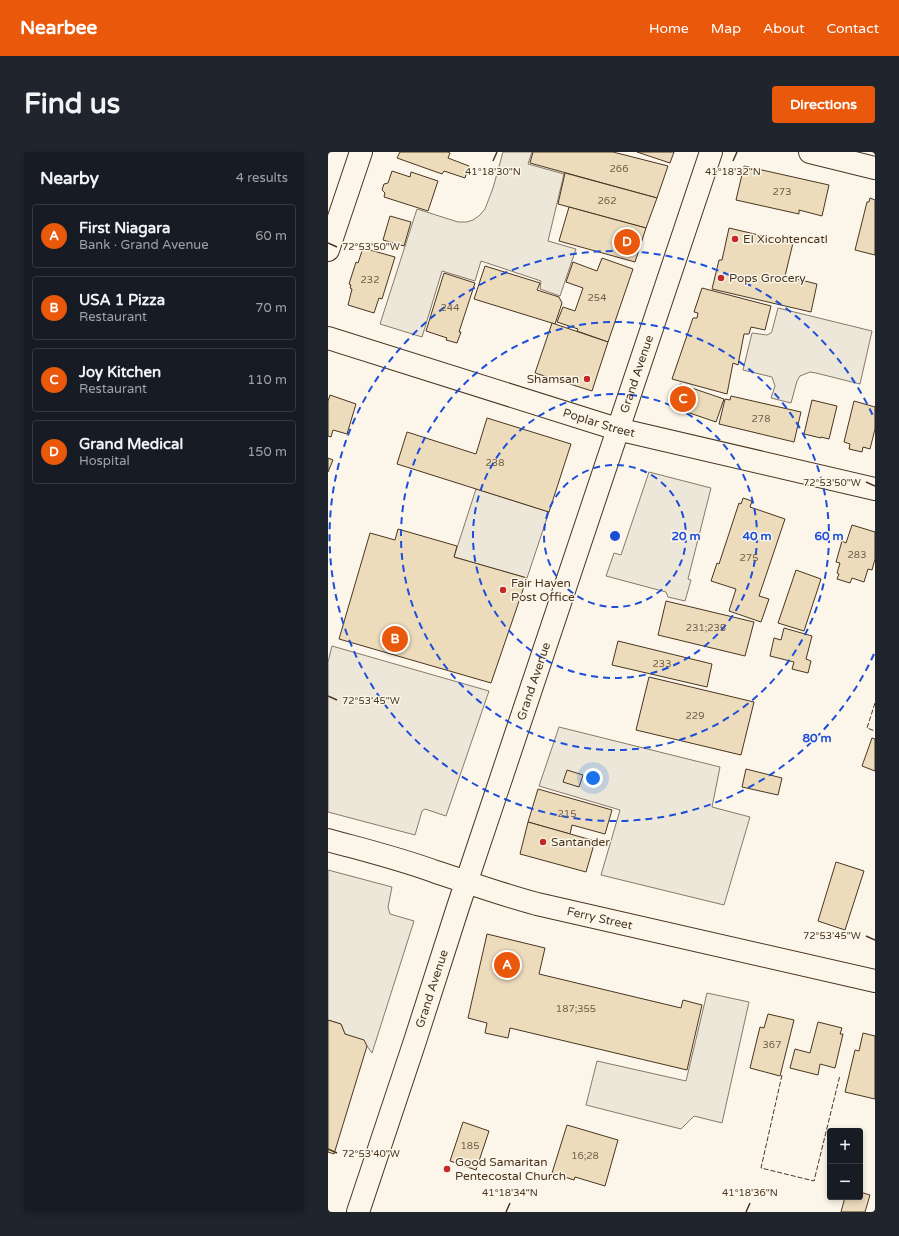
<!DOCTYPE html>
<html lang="en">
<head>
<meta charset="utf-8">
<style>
	:root { --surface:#171b24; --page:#20242c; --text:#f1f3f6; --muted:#9ea1a6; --line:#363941; --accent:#ea580c }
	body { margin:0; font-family:"Varela Round",sans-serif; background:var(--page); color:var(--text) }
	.controls { position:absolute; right:12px; bottom:12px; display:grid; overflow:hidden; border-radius:4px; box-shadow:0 2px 6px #0003 }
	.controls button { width:36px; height:36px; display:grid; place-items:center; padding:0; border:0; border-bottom:1px solid var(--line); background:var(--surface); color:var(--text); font:20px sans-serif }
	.you { position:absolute; left:265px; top:626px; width:14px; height:14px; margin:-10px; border:3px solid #fff; border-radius:50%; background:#1a73e8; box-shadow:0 0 0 6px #1a73e833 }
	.badge { display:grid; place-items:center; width:26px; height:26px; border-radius:50%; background:var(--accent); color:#fff; font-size:13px; font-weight:700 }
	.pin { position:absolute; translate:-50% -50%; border:2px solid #fff; box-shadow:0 1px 4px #0006 }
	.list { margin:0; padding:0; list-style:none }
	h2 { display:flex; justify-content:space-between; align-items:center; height:52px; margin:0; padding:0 16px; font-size:17px }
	h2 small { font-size:13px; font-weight:400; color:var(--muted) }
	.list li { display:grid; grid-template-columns:26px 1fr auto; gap:12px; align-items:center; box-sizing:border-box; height:64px; margin:0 8px 8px; padding:0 8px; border:1px solid var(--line); border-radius:4px }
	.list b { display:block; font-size:15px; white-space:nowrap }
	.list p { margin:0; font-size:13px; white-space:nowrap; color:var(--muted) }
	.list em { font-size:13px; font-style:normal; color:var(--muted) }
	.map { position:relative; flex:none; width:547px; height:1060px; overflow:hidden; border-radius:4px }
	header { display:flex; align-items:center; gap:24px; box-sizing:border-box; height:56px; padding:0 20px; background:var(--accent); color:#fff }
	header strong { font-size:19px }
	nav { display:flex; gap:22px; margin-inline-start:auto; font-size:14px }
	.intro { display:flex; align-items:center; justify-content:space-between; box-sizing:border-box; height:96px; padding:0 24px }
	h1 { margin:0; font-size:28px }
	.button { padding:10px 18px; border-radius:4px; background:var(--accent); color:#fff; font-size:14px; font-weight:700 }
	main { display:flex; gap:24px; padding:0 24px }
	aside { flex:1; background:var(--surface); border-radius:4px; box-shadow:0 2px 6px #0003 }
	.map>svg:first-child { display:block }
	.parking { fill:#ede7d9; stroke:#887966 }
	.building { fill:#ecdcbc; stroke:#4a3520 }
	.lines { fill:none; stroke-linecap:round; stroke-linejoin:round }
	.minor-casing { stroke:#4a3520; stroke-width:24 }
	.major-casing { stroke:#4a3520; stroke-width:24 }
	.minor { stroke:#fbf6e9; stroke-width:22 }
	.major { stroke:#fbf6e9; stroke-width:22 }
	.fence { stroke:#4a3520; stroke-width:1; stroke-dasharray:5 2; stroke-linecap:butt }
	.ticks { fill:none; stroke:#4a3520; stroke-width:1.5 }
	.ring { fill:none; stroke:#1d4ed8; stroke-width:2; stroke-dasharray:7 5 }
	.poi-dot { fill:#c62828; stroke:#fbf6e9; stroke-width:1.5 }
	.labels { text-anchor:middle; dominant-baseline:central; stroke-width:3; stroke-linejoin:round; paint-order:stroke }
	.number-label { font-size:10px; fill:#725f47 }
	.poi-label { font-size:12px; fill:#4a3520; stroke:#fbf6e9; text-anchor:start }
	.street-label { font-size:12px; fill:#4a3520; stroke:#fbf6e9 }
	.ticks-label { font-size:10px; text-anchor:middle; fill:#4a3520; stroke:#fbf6e9; stroke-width:3; stroke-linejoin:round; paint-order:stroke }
	.centre { fill:#1d4ed8; stroke:#fbf6e9; stroke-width:2 }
	.ring-label { font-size:12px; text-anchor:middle; font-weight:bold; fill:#1d4ed8; stroke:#fbf6e9; stroke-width:3; stroke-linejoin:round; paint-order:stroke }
</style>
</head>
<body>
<header>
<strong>Nearbee</strong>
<nav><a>Home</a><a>Map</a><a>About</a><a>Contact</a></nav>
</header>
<div class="intro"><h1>Find us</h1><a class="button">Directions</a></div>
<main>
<aside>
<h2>Nearby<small>4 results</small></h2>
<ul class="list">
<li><span class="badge">A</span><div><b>First Niagara</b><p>Bank · Grand Avenue</p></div><em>60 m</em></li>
<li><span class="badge">B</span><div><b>USA 1 Pizza</b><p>Restaurant</p></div><em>70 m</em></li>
<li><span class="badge">C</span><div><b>Joy Kitchen</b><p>Restaurant</p></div><em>110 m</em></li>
<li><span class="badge">D</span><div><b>Grand Medical</b><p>Hospital</p></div><em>150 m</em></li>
</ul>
</aside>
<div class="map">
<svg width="547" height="1060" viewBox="0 0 547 1060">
	<rect width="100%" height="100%" fill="#fbf6e9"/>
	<g class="parking">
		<polygon points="175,0 204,0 200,12 236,22 220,89 248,97 232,144 212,137 213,129 153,109 147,129 114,119 94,185 52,172 89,57 130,70 139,70 145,68 152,63 157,57 165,36"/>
		<polygon points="450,156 544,179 532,232 488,221 482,220 472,224 469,229 463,251 443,246 447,234 444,225 415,218 424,181 439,183 443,181 444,179"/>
		<polygon points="321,320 383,336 360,427 363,428 357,449 340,445 338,440 278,424 286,401 293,403"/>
		<polygon points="148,337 221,360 199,426 126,405"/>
		<polygon points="4,494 161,539 118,664 97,657 94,659 87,683 0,660 0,510"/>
		<polygon points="231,575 392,615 384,655 422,665 396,753 273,723 292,658 211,634"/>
		<polygon points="0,718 64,735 60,755 62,762 86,769 44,901 39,894 17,882 13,872 0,868"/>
		<polygon points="379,841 421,850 394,971 366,964 353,977 258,953 269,909 358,929"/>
	</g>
	<g class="building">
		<polygon points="72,0 120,0 122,1 120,6 141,14 137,26 116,19 114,22 69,6"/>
		<polygon points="205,0 285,0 340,14 329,46 202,11"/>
		<polygon points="309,0 346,0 342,11"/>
		<polygon points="416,14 501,33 494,64 471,58 471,62 408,48"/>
		<polygon points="64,19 82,25 83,20 110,29 100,59 56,45 57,41 54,38 56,32 60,31"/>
		<polygon points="237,21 329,46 318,76 230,52"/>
		<polygon points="542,46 547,48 547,103 527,98 539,50 541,50"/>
		<polygon points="241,55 318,76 307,110 231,89"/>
		<polygon points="62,64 83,70 76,94 55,88"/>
		<polygon points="401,76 465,91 457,124 489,132 483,160 384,137 391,108 394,108"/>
		<polygon points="35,96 67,105 54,147 51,146 46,161 20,153 24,137 22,136 23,133 21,132 28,110 30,111"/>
		<polygon points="274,106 305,117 280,190 249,179 250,177 229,170 235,155 247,159 255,136 238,130 245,110 269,119"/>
		<polygon points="157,114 212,131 209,138 231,145 234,151 227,172 146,147"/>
		<polygon points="116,121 147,131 131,180 133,180 129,191 118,188 119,186 98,179"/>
		<polygon points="374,136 443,154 437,178 423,175 421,182 416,182 410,213 405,211 399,242 344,227 365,166 369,166 370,161 366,160"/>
		<polygon points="224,171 280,190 264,239 207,221"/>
		<polygon points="352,232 396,247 388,270 344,255"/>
		<polygon points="2,243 28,252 19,282 5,278 3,285 0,284 0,249"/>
		<polygon points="403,244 473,260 466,290 391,272 397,247 402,248"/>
		<polygon points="484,248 509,254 501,287 493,285 493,286 476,282"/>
		<polygon points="526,249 547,255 547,277 542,297 535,295 534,300 521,297 522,292 516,290"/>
		<polygon points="159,266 243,292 221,360 69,312 79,280 148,302"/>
		<polygon points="0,306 5,308 0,320"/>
		<polygon points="415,346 424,349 422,355 457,367 431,444 441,447 433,470 401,459 408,437 383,429 389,411 391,412 411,351 413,352"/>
		<polygon points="524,373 547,380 547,407 544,418 540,417 536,430 524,426 522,431 509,427 511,422 509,421 512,411 508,410 514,389 518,391"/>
		<polygon points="70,377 129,394 126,405 199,426 163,531 11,487 42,381 67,388"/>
		<polygon points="468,418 493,427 476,479 450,471"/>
		<polygon points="338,449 426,470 417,504 330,483"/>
		<polygon points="456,476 484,484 478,507 483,509 480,521 464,517 466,510 442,504 446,486 453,488"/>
		<polygon points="290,489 384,512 379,535 284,513"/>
		<polygon points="321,525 426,550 413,603 308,578"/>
		<polygon points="544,586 547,587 547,619 534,614"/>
		<polygon points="418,617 454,626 450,643 414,635"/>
		<polygon points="239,618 255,623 251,635 235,630"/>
		<polygon points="210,637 284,658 277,682 244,673 242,682 200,670"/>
		<polygon points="200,670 267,689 258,720 192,702"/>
		<polygon points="508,710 536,719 517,778 490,769"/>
		<polygon points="159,782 217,796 211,822 353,856 355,848 374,853 359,918 182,876 180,886 157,881 159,871 140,866"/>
		<polygon points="440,862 466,868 452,924 422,916 432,875 436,876"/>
		<polygon points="0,868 13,872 17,882 36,888 39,894 6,1002 0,1000"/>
		<polygon points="490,870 514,876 512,882 515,882 507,916 492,912 490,923 462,916 467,897 482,901"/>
		<polygon points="535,881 547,884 547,947 517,940 527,898 531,899"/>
		<polygon points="135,970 161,979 148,1018 122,1009"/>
		<polygon points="239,973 290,988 277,1034 247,1025 246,1028 224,1021"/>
		<polygon points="532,1040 542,1043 537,1060 513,1060 517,1045 532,1045"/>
	</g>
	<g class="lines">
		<defs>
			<g id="minor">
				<polyline points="482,0 547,16"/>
				<polyline points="0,98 33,0"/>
				<path id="s1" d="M0,186L289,277L547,337"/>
			</g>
			<g id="major">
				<path id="s2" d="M0,688C36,698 73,707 108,720C142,731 175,743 209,752L547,829"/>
				<path id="s3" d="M30,1060L87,889L130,755L383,0"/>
			</g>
		</defs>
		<use href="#minor" class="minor-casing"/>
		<use href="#major" class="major-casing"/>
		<use href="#minor" class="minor"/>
		<use href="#major" class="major"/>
		<g class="fence">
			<polyline points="547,551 539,576 547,579"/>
			<polyline points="454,923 433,1016 486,1029 512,923"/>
		</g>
	</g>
	<path class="ticks" d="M165,9L169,0M405,9L409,0M0,91L9,95M538,330L547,334M0,544L9,548M538,784L547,788M0,997L9,1001M178,1060L182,1051M418,1060L422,1051"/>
	<g class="ring">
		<circle cx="287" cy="384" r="71"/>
		<circle cx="287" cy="384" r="142"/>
		<circle cx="287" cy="384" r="214"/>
		<path d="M546 502A285 285 0 1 1 546 266"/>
	</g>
	<g class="poi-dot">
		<circle cx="407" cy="87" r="4"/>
		<circle cx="393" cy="126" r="4"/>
		<circle cx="259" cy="227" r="4"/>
		<circle cx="175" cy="438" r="4"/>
		<circle cx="215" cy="690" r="4"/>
		<circle cx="119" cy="1017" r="4"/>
	</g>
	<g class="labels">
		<g class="number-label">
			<text x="291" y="17">266</text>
			<text x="454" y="40">273</text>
			<text x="279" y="49">262</text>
			<text x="42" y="128">232</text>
			<text x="269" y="146">254</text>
			<text x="122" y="156">244</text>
			<text x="433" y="267">278</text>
			<text x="167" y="311">238</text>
			<text x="529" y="403">283</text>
			<text x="421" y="406">275</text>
			<text x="378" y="476">231;235</text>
			<text x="334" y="512">233</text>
			<text x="367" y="564">229</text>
			<text x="239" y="662">215</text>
			<text x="248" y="857">187;355</text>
			<text x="444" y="893">367</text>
			<text x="142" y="994">185</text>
			<text x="257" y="1004">16;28</text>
		</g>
		<g class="poi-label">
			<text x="415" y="87">El Xicohtencatl</text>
			<text x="401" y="126">Pops Grocery</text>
			<text x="251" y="227" text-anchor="end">Shamsan</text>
			<text x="183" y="431">Fair Haven<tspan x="183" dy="14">Post Office</tspan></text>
			<text x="223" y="690">Santander</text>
			<text x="127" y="1010">Good Samaritan<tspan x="127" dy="14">Pentecostal Church</tspan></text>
		</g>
		<g class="street-label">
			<text stroke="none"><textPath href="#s3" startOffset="883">Grand Avenue</textPath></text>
			<text stroke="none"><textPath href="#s1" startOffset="284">Poplar Street</textPath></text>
			<text stroke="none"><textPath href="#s3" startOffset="559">Grand Avenue</textPath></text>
			<text stroke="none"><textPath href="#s2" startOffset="283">Ferry Street</textPath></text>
			<text stroke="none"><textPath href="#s3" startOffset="235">Grand Avenue</textPath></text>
		</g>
	</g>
	<g class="ticks-label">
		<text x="165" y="23">41°18'30"N</text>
		<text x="405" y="23">41°18'32"N</text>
		<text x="43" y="98">72°53'50"W</text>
		<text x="504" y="334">72°53'50"W</text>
		<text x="43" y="552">72°53'45"W</text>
		<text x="504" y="787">72°53'45"W</text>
		<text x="43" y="1005">72°53'40"W</text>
		<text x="182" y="1044">41°18'34"N</text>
		<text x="422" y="1044">41°18'36"N</text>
	</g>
	<circle cx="287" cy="384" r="6" class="centre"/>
	<g class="ring-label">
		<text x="358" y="388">20 m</text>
		<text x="429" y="388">40 m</text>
		<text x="501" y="388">60 m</text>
		<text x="489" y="590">80 m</text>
	</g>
</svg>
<div class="controls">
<button>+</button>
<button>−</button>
</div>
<div class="you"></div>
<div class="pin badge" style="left:179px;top:813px">A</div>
<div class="pin badge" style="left:67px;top:487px">B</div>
<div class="pin badge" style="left:355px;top:247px">C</div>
<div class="pin badge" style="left:299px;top:90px">D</div>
</div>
</main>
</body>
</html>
